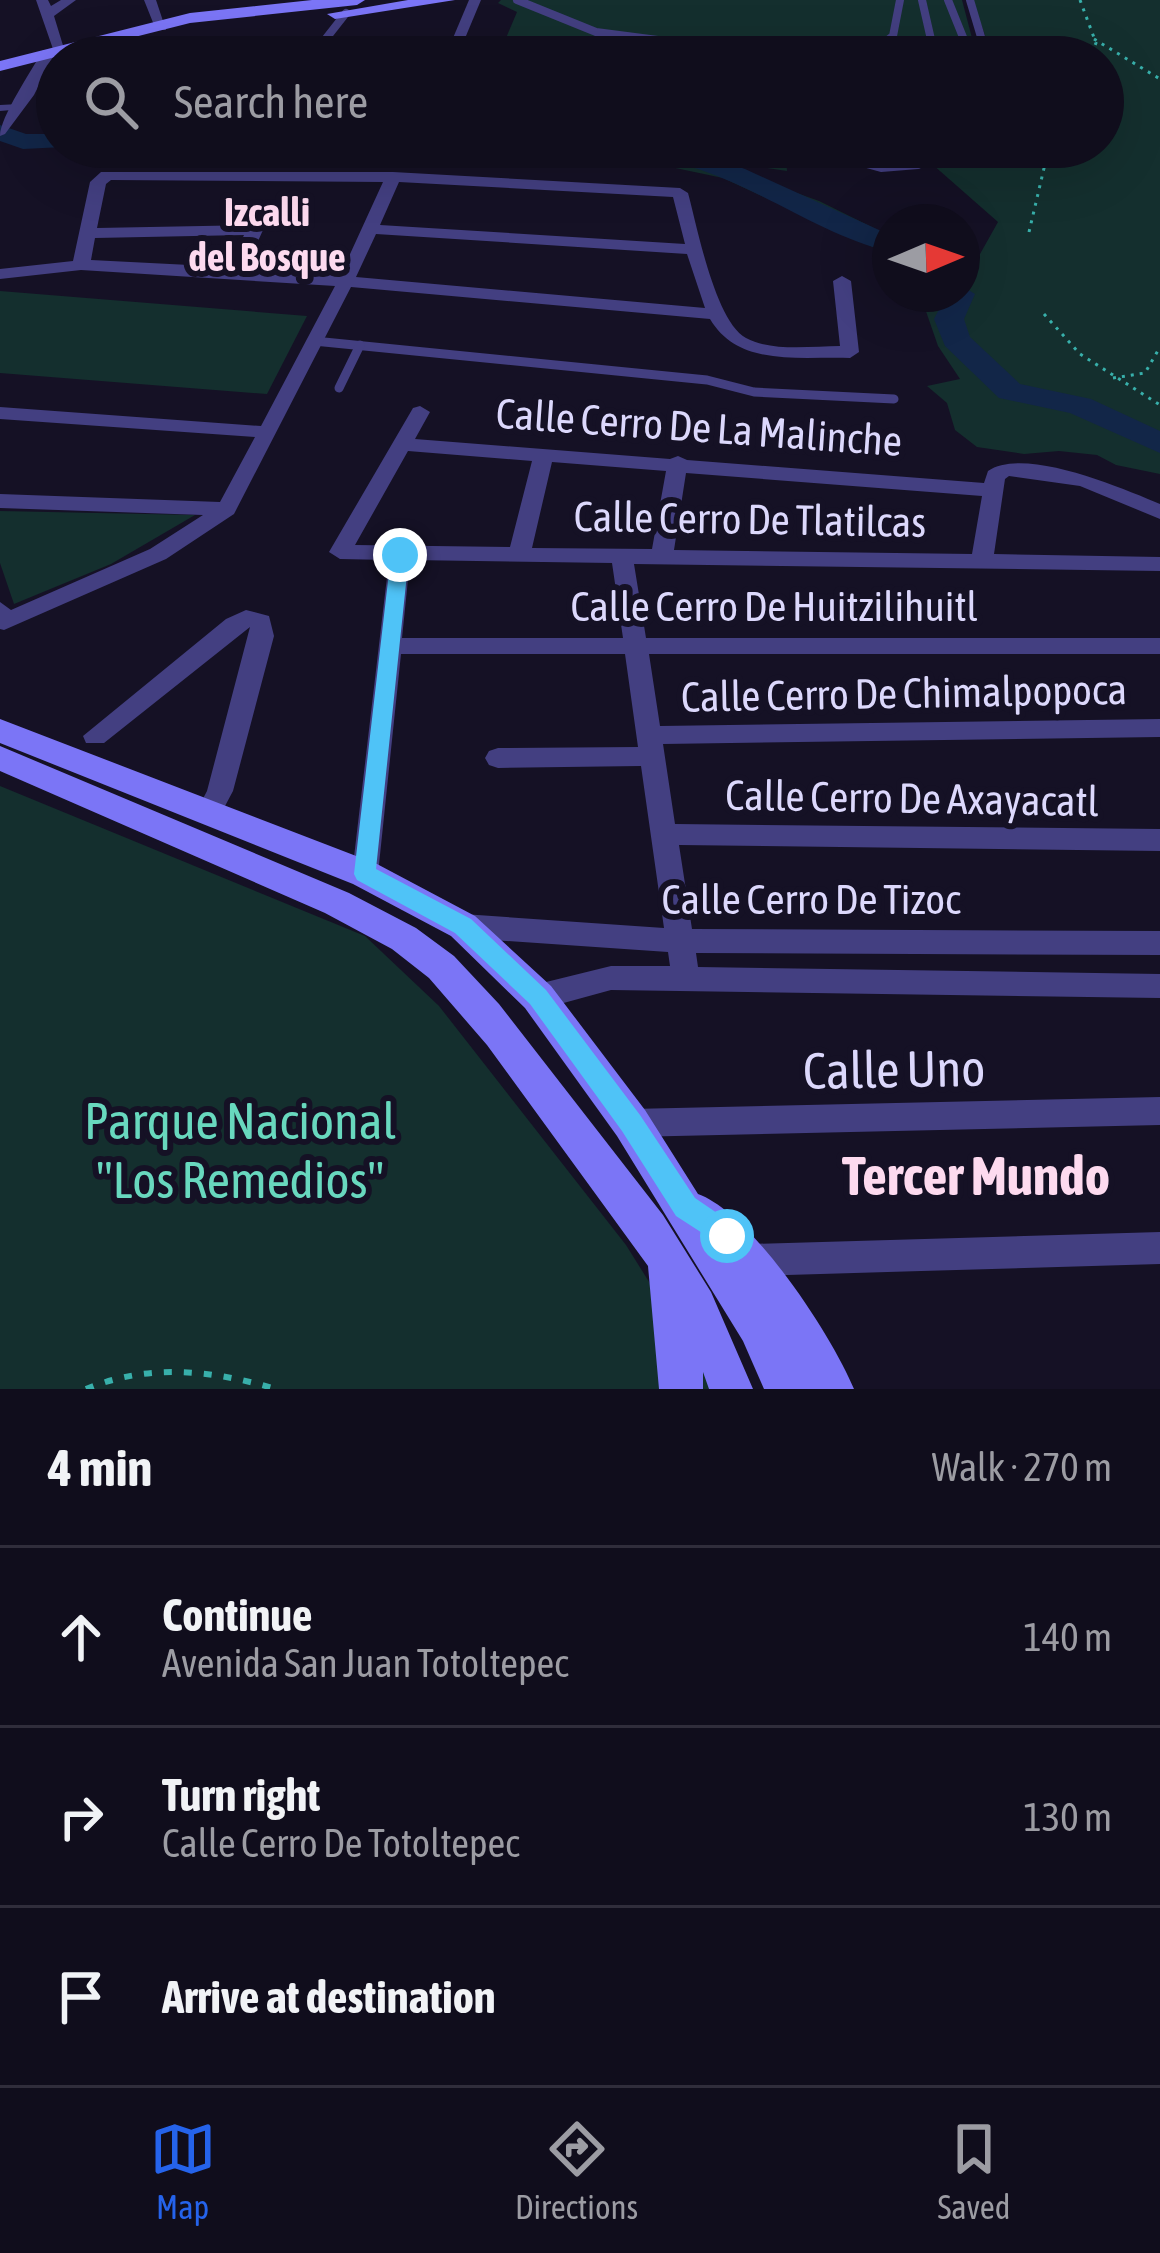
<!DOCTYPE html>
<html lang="en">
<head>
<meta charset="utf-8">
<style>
	:root { --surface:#100d1c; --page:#1e1b29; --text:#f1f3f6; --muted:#9c9ca3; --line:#302d3b; --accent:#2563eb }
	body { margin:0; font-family:"Asap Condensed",sans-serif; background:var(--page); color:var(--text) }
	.compass { position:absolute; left:872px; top:204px; width:108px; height:108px; border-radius:50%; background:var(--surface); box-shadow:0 12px 48px #0002; rotate:88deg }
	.stop { position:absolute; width:36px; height:36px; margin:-27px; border:9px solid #4fc3f7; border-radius:50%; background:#fff }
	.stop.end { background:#4fc3f7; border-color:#fff; box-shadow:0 3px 12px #0008 }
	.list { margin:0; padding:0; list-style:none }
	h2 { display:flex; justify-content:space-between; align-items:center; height:156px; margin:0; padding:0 48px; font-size:51px }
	h2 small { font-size:39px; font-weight:400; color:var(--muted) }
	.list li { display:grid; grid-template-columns:78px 1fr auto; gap:36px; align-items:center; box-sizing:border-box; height:180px; padding:0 48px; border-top:3px solid var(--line) }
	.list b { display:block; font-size:45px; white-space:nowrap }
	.list p { margin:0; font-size:39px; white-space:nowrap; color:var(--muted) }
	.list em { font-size:39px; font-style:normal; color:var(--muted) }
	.icon { flex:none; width:66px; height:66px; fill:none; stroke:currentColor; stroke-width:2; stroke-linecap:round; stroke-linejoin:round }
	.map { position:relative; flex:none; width:1160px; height:1389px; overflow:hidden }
	.search { position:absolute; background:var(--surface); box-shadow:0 12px 48px #0002; left:36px; right:36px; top:36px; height:132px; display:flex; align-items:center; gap:30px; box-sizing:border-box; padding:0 42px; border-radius:66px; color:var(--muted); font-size:45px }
	.sheet { height:696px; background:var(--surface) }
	nav { display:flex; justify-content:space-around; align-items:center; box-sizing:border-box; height:168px; border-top:3px solid var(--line); background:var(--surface); font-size:33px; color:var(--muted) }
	nav a { display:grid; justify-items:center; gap:6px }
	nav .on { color:var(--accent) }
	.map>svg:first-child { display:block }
	.green { fill:#142f2e }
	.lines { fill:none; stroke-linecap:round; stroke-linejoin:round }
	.river { fill:#122648; fill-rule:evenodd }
	.path-far1 { stroke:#38b0ab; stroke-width:3; stroke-dasharray:3 6; stroke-linecap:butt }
	.path { stroke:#38b0ab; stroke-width:6; stroke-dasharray:8 12; stroke-linecap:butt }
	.service-far1 { stroke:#433f81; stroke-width:8 }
	.service { stroke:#433f81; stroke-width:9 }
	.pedestrian { fill:#433f81; fill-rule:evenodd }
	.minor { fill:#433f81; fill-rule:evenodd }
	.secondary { fill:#7b75f6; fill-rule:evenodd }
	.route { fill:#4fc3f7 }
	.labels { text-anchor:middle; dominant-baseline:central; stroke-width:12; stroke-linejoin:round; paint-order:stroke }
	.far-neighbourhood-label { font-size:39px; font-weight:bold; fill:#fddaef; stroke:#151125 }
	.street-label { font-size:42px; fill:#dcd8fc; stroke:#151125 }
	.near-street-label { font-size:51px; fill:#dcd8fc; stroke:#151125 }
	.near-park-label { font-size:51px; fill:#68d8be; stroke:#151125 }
	.near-neighbourhood-label { font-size:54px; font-weight:bold; fill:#fddaef; stroke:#151125 }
</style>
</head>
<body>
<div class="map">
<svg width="1160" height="1389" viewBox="0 0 1160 1389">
	<rect width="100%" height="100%" fill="#151125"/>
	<g class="green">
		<polygon points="501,0 962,0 977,57 498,57 517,12 498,3"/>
		<polygon points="972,0 1160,0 1160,474 1116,465 1097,455 1059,451 1024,454 977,447 955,430 947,403 927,386 960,379 938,346 920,294 962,294 962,277 966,279 998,222 932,164 968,147 1103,147 1103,57 993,57"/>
		<polygon points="203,147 612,147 665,154 634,147 785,147 787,171 699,158 819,201 890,236 890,255 723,178 623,157"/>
		<polygon points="0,291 307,316 267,394 0,373"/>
		<polygon points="0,511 195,515 111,564 14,604 0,563"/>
		<polygon points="0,786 365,936 439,1006 626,1245 716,1389 0,1389"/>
	</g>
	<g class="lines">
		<g class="river">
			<polygon points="0,125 26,134 57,134 57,147 63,147 23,149 0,141"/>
			<path d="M530,147L683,149L745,169L890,235V252C822,235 766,192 701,170C651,153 594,156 542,154Z"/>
			<polygon points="962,286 975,294 964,319 970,337 1020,384 1091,399 1160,431 1160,453 1070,413 999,398 945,346 934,319 947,294 962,294"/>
		</g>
		<g class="path-far1">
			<polyline points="1080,0 1096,43 1090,57"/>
			<polyline points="1094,39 1160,79"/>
			<polyline points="1029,232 1049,147"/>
			<polyline points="1044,314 1080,354 1160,405"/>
			<polyline points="1113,378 1145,373 1160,347"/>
		</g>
		<path class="path" d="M86,1389C150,1363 211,1370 276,1389"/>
		<g class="service-far1">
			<polyline points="517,0 596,32 788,57"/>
			<polyline points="922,0 935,57"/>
			<polyline points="948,0 971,57"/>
			<polyline points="970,0 987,57"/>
			<polyline points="291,44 324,41 346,13"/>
			<polyline points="781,53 874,51 893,36 900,0"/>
			<polyline points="842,147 845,158 881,168 918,165 928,147"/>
		</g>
		<g class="service">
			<polyline points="314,341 707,380 754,392 894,399"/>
			<polyline points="339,388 360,345"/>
		</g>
		<polygon class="pedestrian" points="19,104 23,105 23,109 0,111 0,105"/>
		<g class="minor">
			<polygon points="36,0 48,0 51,6 61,0 76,0 54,16 65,52 53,49"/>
			<polygon points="144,0 156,0 166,30 156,30"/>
			<polygon points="469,0 481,0 458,55 445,57"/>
			<path d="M43,50L55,53L34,95L5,134L0,136C0,117 32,70 43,50Z"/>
			<path d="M101,172H393L680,188L688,193C697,226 715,321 746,338C772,352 812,346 840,346L833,281L842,276L851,281L859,352L850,358C801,356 739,368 710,319L351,287L234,514L166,559L4,630L0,629V602L11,610L150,549L203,515L0,508V494L220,502L255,437L0,419V407L261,426L335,286L81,270L0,279V269L73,261L90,182ZM111,180L383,182L340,276L246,268L263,230L255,225L97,228L106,184ZM399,182L673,197L685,244L380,225ZM376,234L687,254L705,308L356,277ZM244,235L229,267L91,260L95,238Z"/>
			<path d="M420,406L430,412L415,439L670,459L678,456L687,460L984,483L988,471C1024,446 1122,488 1160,504V519L1080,486L1009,476L1005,479L994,554L1160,557V571L634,564L646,638H1160V654H649L660,726L1160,719V737L663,744L675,824L1160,829V851L679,845L692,929L1160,931V955L696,953L698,967L1160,974V998L611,990L538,1010L528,1006L524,997L528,988L538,984L611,966H670L668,952L463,938L453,934L449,926L453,918L463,914L664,928L641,766L498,768L489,765L485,758L489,751L498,748L638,747L625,654H401L378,874L374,882L365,885L356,882L352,874L389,560L340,559L329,552L413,408ZM408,451L532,461L510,547L355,545ZM552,462L666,471L652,549L532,548ZM686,473L982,496L972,554L674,550ZM410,560L612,563L623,638H402Z"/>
			<polygon points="246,610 269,616 274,636 233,791 217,821 199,821 195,814 207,791 250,627 104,743 86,743 83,736 226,619"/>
			<polygon points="1160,1097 1160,1125 631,1137 620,1133 616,1123 620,1113 631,1109"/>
			<polygon points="1160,1232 1160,1264 750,1276 738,1272 734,1260 738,1248 750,1244"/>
		</g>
		<g class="secondary">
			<polygon points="312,0 365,0 357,5 190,23 0,71 0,61 190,13"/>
			<polygon points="408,0 455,0 335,19 327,14"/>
			<path d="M0,719L377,864L475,916L551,986L645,1110L698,1194C753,1214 832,1336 854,1389H764L743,1341L617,1136L525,1008L451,936L353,884L0,743Z"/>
			<polygon points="0,746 349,893 416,928 454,956 499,1004 663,1215 711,1292 753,1389 709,1389 703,1372 703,1389 659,1389 648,1266 487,1045 429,978 392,949 325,913 0,771"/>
		</g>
	</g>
	<polygon class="route" points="400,549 409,555 376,869 471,919 546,990 640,1115 695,1198 736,1226 740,1236 736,1245 727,1249 676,1216 622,1131 530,1004 455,933 357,880 354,874 391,555"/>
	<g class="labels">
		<g class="far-neighbourhood-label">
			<text x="267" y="212">Izcalli<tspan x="267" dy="45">del Bosque</tspan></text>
		</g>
		<g class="street-label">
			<text transform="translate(699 427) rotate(4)">Calle Cerro De La Malinche</text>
			<text transform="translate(750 519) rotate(1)">Calle Cerro De Tlatilcas</text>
			<text x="774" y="606">Calle Cerro De Huitzilihuitl</text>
			<text transform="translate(904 693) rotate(-1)">Calle Cerro De Chimalpopoca</text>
			<text transform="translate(912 798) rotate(1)">Calle Cerro De Axayacatl</text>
			<text x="811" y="899">Calle Cerro De Tizoc</text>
		</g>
		<g class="near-street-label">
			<text transform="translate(894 1069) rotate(-1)">Calle Uno</text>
		</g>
		<g class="near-park-label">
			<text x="240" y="1120">Parque Nacional<tspan x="240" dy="59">"Los Remedios"</tspan></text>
		</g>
		<g class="near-neighbourhood-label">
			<text x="976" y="1175">Tercer Mundo</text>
		</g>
	</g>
</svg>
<svg class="compass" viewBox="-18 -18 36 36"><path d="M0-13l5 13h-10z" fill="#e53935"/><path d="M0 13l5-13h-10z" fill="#9c9ca3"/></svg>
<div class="stop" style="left:727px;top:1236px"></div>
<div class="stop end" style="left:400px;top:555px"></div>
<div class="search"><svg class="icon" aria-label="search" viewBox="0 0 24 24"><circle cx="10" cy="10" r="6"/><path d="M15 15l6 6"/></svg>Search here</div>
</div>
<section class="sheet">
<h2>4 min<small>Walk · 270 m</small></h2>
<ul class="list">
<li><svg class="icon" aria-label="ahead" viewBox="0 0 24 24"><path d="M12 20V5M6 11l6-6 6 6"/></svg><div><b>Continue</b><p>Avenida San Juan Totoltepec</p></div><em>140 m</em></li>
<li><svg class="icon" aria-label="right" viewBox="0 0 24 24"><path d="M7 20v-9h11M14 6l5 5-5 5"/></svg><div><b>Turn right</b><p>Calle Cerro De Totoltepec</p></div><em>130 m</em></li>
<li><svg class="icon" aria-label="arrive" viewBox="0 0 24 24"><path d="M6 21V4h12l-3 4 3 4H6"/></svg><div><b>Arrive at destination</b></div></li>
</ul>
</section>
<nav>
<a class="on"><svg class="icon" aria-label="map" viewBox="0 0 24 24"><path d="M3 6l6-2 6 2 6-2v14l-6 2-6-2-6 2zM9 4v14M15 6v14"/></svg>Map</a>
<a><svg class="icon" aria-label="directions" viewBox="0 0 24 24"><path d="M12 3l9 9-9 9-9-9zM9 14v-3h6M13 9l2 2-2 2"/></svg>Directions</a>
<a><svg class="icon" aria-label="saved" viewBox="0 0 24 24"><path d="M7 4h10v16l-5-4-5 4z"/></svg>Saved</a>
</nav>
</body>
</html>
